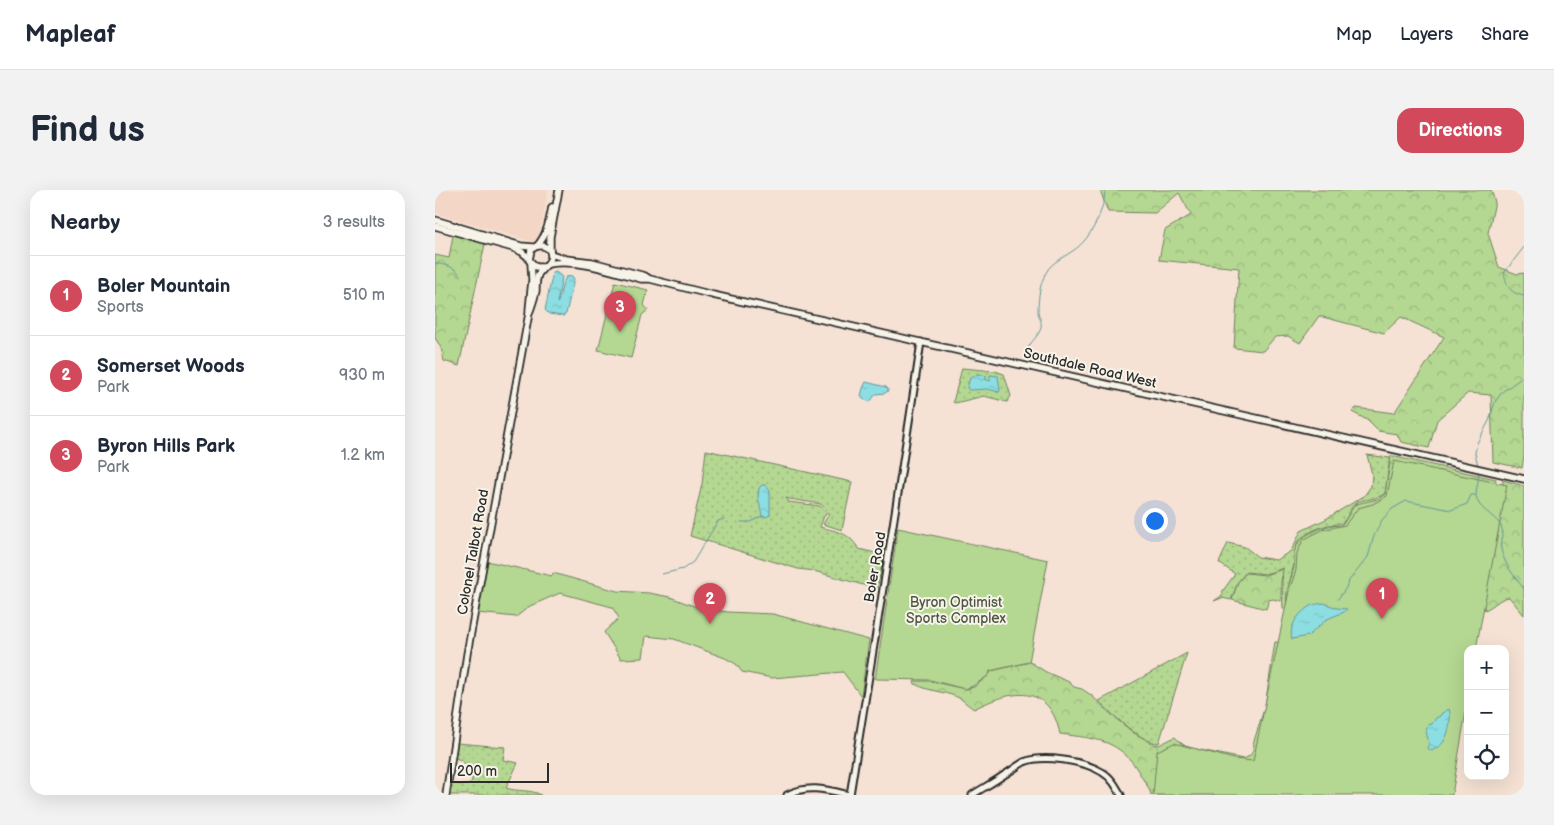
<!DOCTYPE html>
<html lang="en">
<head>
<meta charset="utf-8">
<style>
	:root { --surface:#fff; --page:#f2f2f3; --text:#1f2937; --muted:#747a83; --line:#e0e1e3; --accent:#d1495b }
	body { margin:0; font-family:"Balsamiq Sans",sans-serif; background:var(--page); color:var(--text) }
	.controls { position:absolute; right:15px; bottom:15px; display:grid; overflow:hidden; border-radius:10px; box-shadow:0 5px 20px #0002 }
	.controls button { width:45px; height:45px; display:grid; place-items:center; padding:0; border:0; border-bottom:1px solid var(--line); background:var(--surface); color:var(--text); font:25px sans-serif }
	.scale { position:absolute; left:15px; bottom:12px; width:99px; box-sizing:border-box; padding-left:5px; border:2px solid #2b2b2b; border-top:0; font-size:14px; line-height:18px; white-space:nowrap; color:#2b2b2b; -webkit-text-stroke:4px #f7f3e8; paint-order:stroke }
	.you { position:absolute; left:719px; top:330px; width:18px; height:18px; margin:-12px; border:4px solid #fff; border-radius:50%; background:#1a73e8; box-shadow:0 0 0 8px #1a73e833 }
	.badge { display:grid; place-items:center; width:32px; height:32px; border-radius:50%; background:var(--accent); color:#fff; font-size:16px; font-weight:700 }
	.pin { position:absolute; translate:-50% -41px; filter:drop-shadow(0 1px 2px #0008) }
	.pin::after { content:''; position:absolute; top:26px; width:18px; height:15px; background:inherit; clip-path:polygon(0 0,100% 0,50% 100%) }
	.list { margin:0; padding:0; list-style:none }
	h2 { display:flex; justify-content:space-between; align-items:center; height:65px; margin:0; padding:0 20px; font-size:21px }
	h2 small { font-size:16px; font-weight:400; color:var(--muted) }
	.list li { display:grid; grid-template-columns:32px 1fr auto; gap:15px; align-items:center; box-sizing:border-box; height:80px; padding:0 20px; border-top:1px solid var(--line) }
	.list b { display:block; font-size:19px; white-space:nowrap }
	.list p { margin:0; font-size:16px; white-space:nowrap; color:var(--muted) }
	.list em { font-size:16px; font-style:normal; color:var(--muted) }
	.icon { flex:none; width:28px; height:28px; fill:none; stroke:currentColor; stroke-width:2; stroke-linecap:round; stroke-linejoin:round }
	.map { position:relative; flex:none; width:1089px; height:605px; overflow:hidden; border-radius:15px }
	header { display:flex; align-items:center; gap:30px; box-sizing:border-box; height:70px; padding:0 25px; background:var(--surface); border-bottom:1px solid var(--line) }
	header strong { font-size:24px }
	nav { display:flex; gap:28px; margin-inline-start:auto; font-size:18px }
	.intro { display:flex; align-items:center; justify-content:space-between; box-sizing:border-box; height:120px; padding:0 30px }
	h1 { margin:0; font-size:35px }
	.button { padding:12px 22px; border-radius:15px; background:var(--accent); color:#fff; font-size:18px; font-weight:700 }
	main { display:flex; gap:30px; padding:0 30px }
	aside { flex:1; background:var(--surface); border-radius:15px; box-shadow:0 5px 20px #0002 }
	.map>svg:first-child { display:block }
	.built { fill:#f4d6c6 }
	.grass { fill:url(#grass-dots); stroke:#70815e }
	.forest { fill:url(#forest-crowns); stroke:#70815e }
	.green { fill:#b4d792; stroke:#70815e }
	.water { fill:url(#water-ripples); stroke:#659699 }
	.lines { fill:none; stroke-linecap:round; stroke-linejoin:round }
	.stream { stroke:#659699; stroke-width:1 }
	.tertiary-casing { stroke:#2b2b2b; stroke-width:9 }
	.secondary-casing { stroke:#2b2b2b; stroke-width:9 }
	.tertiary { stroke:#f7f3e8; stroke-width:5 }
	.secondary { stroke:#f7f3e8; stroke-width:5.5 }
	.labels { text-anchor:middle; dominant-baseline:central; stroke-width:4; stroke-linejoin:round; paint-order:stroke }
	.street-label { font-size:14px; fill:#2b2b2b; stroke:#f7f3e8 }
	.park-label { font-size:14px; fill:#4d5645; stroke:#f7f3e8 }
</style>
</head>
<body>
<header>
<strong>Mapleaf</strong>
<nav><a>Map</a><a>Layers</a><a>Share</a></nav>
</header>
<div class="intro"><h1>Find us</h1><a class="button">Directions</a></div>
<main>
<aside>
<h2>Nearby<small>3 results</small></h2>
<ul class="list">
<li><span class="badge">1</span><div><b>Boler Mountain</b><p>Sports</p></div><em>510 m</em></li>
<li><span class="badge">2</span><div><b>Somerset Woods</b><p>Park</p></div><em>930 m</em></li>
<li><span class="badge">3</span><div><b>Byron Hills Park</b><p>Park</p></div><em>1.2 km</em></li>
</ul>
</aside>
<div class="map">
<svg width="1089" height="605" viewBox="0 0 1089 605">
	<defs>
		<pattern id="grass-dots" width="8" height="8" patternUnits="userSpaceOnUse" patternTransform="scale(1.25)"><rect width="8" height="8" fill="#b4d792"/><path d="M2 2h.1M6 6h.1" fill="none" stroke="#9bb97e" stroke-width="1.8" stroke-linecap="round"/></pattern>
		<pattern id="forest-crowns" width="20" height="18" patternUnits="userSpaceOnUse" patternTransform="scale(1.25)"><rect width="20" height="18" fill="#b4d792"/><path d="M2 6a3 3 0 1 1 6 0M12 15a3 3 0 1 1 6 0" fill="none" stroke="#9bb97e"/></pattern>
		<pattern id="water-ripples" width="26" height="14" patternUnits="userSpaceOnUse" patternTransform="scale(1.25)"><rect width="26" height="14" fill="#8cdee3"/><path d="M2 4q2-2 4 0t4 0M15 11q2-2 4 0t4 0" fill="none" stroke="#79bfc3"/></pattern>
	</defs>
	<rect width="100%" height="100%" fill="#f5e2d4"/>
	<filter id="ink" filterUnits="userSpaceOnUse"><feTurbulence type="fractalNoise" baseFrequency=".02" numOctaves="2"/><feDisplacementMap in="SourceGraphic" scale="10" xChannelSelector="R" yChannelSelector="G"/><feConvolveMatrix kernelMatrix="1 2 1 2 8 2 1 2 1" color-interpolation-filters="sRGB"/></filter>
	<g filter="url(#ink)">
		<polygon class="built" points="0,0 113,0 108,29 102,53 0,23"/>
		<g class="grass">
			<polygon points="527,178 560,181 569,184 576,206 572,212 549,206 520,213 518,212"/>
			<path d="M271,260L417,292L407,340L388,334L394,324L386,314L354,309L351,308L354,312L385,316L392,324L389,326L385,337C404,342 413,342 424,359L449,365L442,399L379,381L363,379L255,346L267,294Z"/>
			<path d="M932,265L955,268L950,303C940,311 930,308 921,313C914,318 914,327 908,332C904,335 898,334 893,335C886,337 878,340 872,344C857,353 861,363 858,378C855,392 850,404 852,419H848L847,391L848,378L831,384L811,382L803,392L796,410L787,408L779,411L789,404L787,402L800,384L784,373L793,353L810,357L823,367L841,370L856,361L866,341L889,330L929,306L936,296L937,284Z"/>
			<path d="M752,463L724,553C706,553 677,524 664,511Z"/>
			<path d="M21,553L70,557L68,570L83,573L71,598C82,602 96,599 106,605H14L15,594L33,595L37,591C38,578 30,572 19,567Z"/>
		</g>
		<g class="forest">
			<polygon points="665,0 1056,0 1060,12 1053,43 1064,77 1082,84 1089,83 1089,266 1087,278 1058,272 1056,205 1033,203 1002,230 994,258 966,252 962,244 943,241 932,230 917,222 921,218 959,223 1009,147 966,127 949,143 884,126 865,153 853,146 840,147 828,161 799,158 804,78 724,70 730,40 756,25 744,3 720,23 673,22"/>
			<polygon points="18,45 50,54 24,176 9,171 6,158 1,149 0,149 0,65 14,68"/>
			<path d="M956,266L1061,289L1054,340L932,481L781,605H716C714,596 709,592 705,584C685,549 662,549 625,544C614,492 576,500 539,519C534,516 530,512 526,509C512,501 494,502 480,494L479,491H495L530,499L539,497L554,485L556,481L595,472L611,482L634,492L639,497L647,499L656,505L679,527L699,543L719,554L724,555L740,547L746,553L752,557L808,569C816,566 819,563 818,554L830,516L840,452L869,454L852,413V402L859,377V362L864,351L872,345L881,340L893,336L906,335L910,331L917,319L921,314L943,309L950,304Z"/>
			<path d="M1068,290L1089,296V425L1074,407C1063,409 1061,415 1050,420L1047,410L1063,343Z"/>
			<polygon points="848,379 846,392 846,411 838,409 834,410 831,419 797,410 803,392 811,383 830,385"/>
		</g>
		<g class="green">
			<polygon points="180,92 213,100 209,115 213,120 207,125 196,168 163,160"/>
			<polygon points="959,271 1072,295 1041,459 1033,459 1033,509 1017,605 718,605 722,561 739,553 799,569 818,571 854,401 861,380 862,363 868,350 887,340 910,335 923,318 938,314 952,306"/>
			<polygon points="463,338 613,370 594,472 555,481 554,485 538,496 530,499 495,490 440,489"/>
			<polygon points="52,371 117,386 118,383 182,401 214,403 235,407 264,418 293,422 338,424 434,450 426,506 408,482 337,488 307,482 301,474 290,468 239,449 211,446 208,468 186,469 169,442 184,428 177,417 125,403 95,416 81,427 42,423"/>
		</g>
		<g class="water">
			<polygon points="118,82 121,82 127,87 122,113 123,112 128,93 131,87 137,86 139,89 131,124 128,126 114,124 110,120"/>
			<polygon points="543,184 552,186 550,189 555,191 556,190 555,189 555,185 563,186 565,200 564,202 553,199 534,200 532,198 535,188"/>
			<polygon points="431,192 451,197 453,199 453,201 450,203 441,204 435,212 428,209 426,206 428,198"/>
			<polygon points="330,295 335,301 335,325 331,327 327,326 323,307 324,298 327,295"/>
			<path d="M889,413L902,418L912,419L909,422L892,429L873,446L857,449C853,436 865,421 877,415C880,414 885,414 889,413Z"/>
			<path d="M1014,519C1017,527 1014,543 1009,551C1007,555 1001,558 997,561L992,558L994,554L991,541L993,535L997,534L1001,528L1005,526L1007,523Z"/>
		</g>
		<g class="lines">
			<g class="stream">
				<path d="M1089,57L1069,83C1072,96 1074,103 1089,106"/>
				<path d="M0,73C10,75 21,76 25,86"/>
				<path d="M592,160C595,152 605,145 606,137C607,132 604,127 603,122C603,107 605,90 614,78C621,70 631,66 639,60C656,49 670,19 670,0"/>
				<polyline points="1043,276 1040,263 1042,253 1054,231 1060,212 1067,202 1089,186"/>
				<path d="M1044,282C1044,290 1041,298 1041,306C1043,320 1059,324 1066,336C1070,343 1064,351 1066,359C1069,374 1080,387 1089,399"/>
				<polyline points="306,332 316,332 327,326"/>
				<polyline points="227,384 248,379 258,372 283,331 289,329"/>
				<polyline points="903,409 911,398 913,392 933,367 939,346 947,330 957,319 971,311 1016,320 1032,314 1036,305 1040,305"/>
			</g>
			<defs>
				<g id="tertiary">
					<path d="M352,605C373,594 393,600 415,605"/>
					<path d="M415,605C439,454 464,303 486,152"/>
					<path d="M537,605C548,598 559,592 569,585C576,581 582,576 589,572C608,564 649,571 667,582C676,587 681,596 686,605"/>
				</g>
				<g id="secondary">
					<polyline points="0,30 86,56 98,57"/>
					<polyline points="0,36 78,58 87,62 94,68"/>
					<path d="M102,56C112,45 114,32 117,17"/>
					<polyline points="115,60 115,47 124,0"/>
					<polyline points="116,64 131,69 157,72 210,86 213,88"/>
					<path d="M113,74C144,69 177,81 206,89H215L278,105L1089,289"/>
					<polyline points="94,120 97,90 96,73"/>
					<path d="M11,605L32,464L94,123C97,116 99,109 101,101C101,96 101,90 103,85C106,78 116,74 116,66C116,55 103,53 96,60L94,70L101,77H109"/>
				</g>
			</defs>
			<use href="#tertiary" class="tertiary-casing"/>
			<use href="#secondary" class="secondary-casing"/>
			<use href="#tertiary" class="tertiary"/>
			<use href="#secondary" class="secondary"/>
		</g>
	</g>
	<g class="labels">
		<g class="street-label">
			<text transform="translate(655 178) rotate(13)">Southdale Road West</text>
			<text transform="translate(38 362) rotate(-80)">Colonel Talbot Road</text>
			<text transform="translate(440 377) rotate(-80)">Boler Road</text>
		</g>
		<g class="park-label">
			<text x="521" y="412">Byron Optimist<tspan x="521" dy="16">Sports Complex</tspan></text>
		</g>
	</g>
</svg>
<div class="controls">
<button>+</button>
<button>−</button>
<button><svg class="icon" aria-label="locate" viewBox="0 0 24 24"><circle cx="12" cy="12" r="6"/><path d="M12 2v4M12 18v4M2 12h4M18 12h4"/></svg></button>
</div>
<div class="scale">200 m</div>
<div class="you"></div>
<div class="pin badge" style="left:947px;top:429px">1</div>
<div class="pin badge" style="left:275px;top:434px">2</div>
<div class="pin badge" style="left:185px;top:142px">3</div>
</div>
</main>
</body>
</html>
